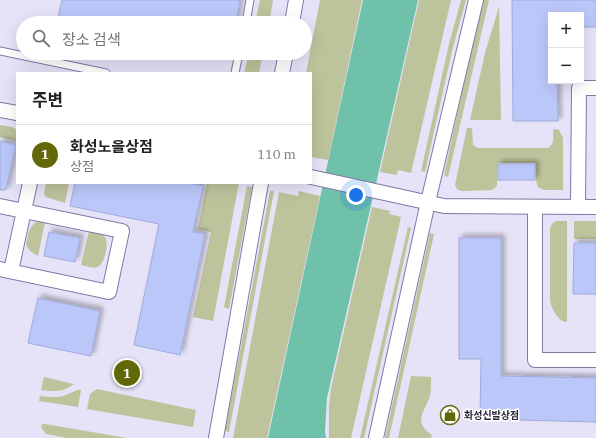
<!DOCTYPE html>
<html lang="ko">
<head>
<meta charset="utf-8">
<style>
	:root { --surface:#fff; --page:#f2f2f2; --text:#202124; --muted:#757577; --line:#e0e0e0; --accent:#626808 }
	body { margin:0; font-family:"IBM Plex Serif","Noto Sans KR",serif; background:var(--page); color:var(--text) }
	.controls { position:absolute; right:12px; top:12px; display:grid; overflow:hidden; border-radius:0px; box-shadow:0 4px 16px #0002 }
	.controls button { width:36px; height:36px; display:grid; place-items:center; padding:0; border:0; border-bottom:1px solid var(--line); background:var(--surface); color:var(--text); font:20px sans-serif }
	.you { position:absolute; left:356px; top:195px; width:14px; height:14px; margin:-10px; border:3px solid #fff; border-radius:50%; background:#1a73e8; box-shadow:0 0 0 6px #1a73e833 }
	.badge { display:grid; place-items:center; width:26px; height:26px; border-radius:50%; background:var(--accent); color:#fff; font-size:13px; font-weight:700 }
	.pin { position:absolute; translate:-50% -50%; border:2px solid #fff; box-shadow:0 1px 4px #0006 }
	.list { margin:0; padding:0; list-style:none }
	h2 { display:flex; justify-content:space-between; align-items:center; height:52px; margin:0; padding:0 16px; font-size:17px }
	h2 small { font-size:13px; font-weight:400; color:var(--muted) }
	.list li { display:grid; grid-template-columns:26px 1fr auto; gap:12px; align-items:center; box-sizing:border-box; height:60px; padding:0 16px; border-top:1px solid var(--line) }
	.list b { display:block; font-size:15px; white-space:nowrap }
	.list p { margin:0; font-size:13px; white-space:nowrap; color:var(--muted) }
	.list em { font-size:13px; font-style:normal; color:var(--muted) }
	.icon { flex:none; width:22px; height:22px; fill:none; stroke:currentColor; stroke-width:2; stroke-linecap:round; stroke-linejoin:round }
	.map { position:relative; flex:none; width:596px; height:438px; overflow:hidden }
	.search { position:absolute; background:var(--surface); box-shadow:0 4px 16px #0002; left:16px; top:16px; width:296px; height:44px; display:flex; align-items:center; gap:10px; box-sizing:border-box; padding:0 14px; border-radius:22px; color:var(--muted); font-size:15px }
	.panel { position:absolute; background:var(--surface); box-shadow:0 4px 16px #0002; left:16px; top:72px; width:296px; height:112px; border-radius:0px }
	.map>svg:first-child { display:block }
	.green { fill:#bdc39b }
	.water { fill:#6fc1aa }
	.building { fill:#bbc7f9; stroke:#9fabdb; filter:url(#shadow) }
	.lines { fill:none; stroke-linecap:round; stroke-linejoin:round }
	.lane-casing { stroke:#8278a7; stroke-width:9 }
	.street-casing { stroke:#8278a7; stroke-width:16 }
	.lane { stroke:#fff; stroke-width:7 }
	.street { stroke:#fff; stroke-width:14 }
	.labels { text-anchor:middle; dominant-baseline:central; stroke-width:3; stroke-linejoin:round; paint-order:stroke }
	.poi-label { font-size:10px; font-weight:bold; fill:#2a2639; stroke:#fff; text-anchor:start }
</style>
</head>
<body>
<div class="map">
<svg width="596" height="438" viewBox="0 0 596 438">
	<defs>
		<filter id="shadow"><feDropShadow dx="3.5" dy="-3.5" stdDeviation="2" flood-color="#0004"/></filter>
	</defs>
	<rect width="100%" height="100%" fill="#e6e2f7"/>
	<g class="green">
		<polygon points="260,0 273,0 269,23 255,23"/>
		<polygon points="320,0 362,0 328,160 311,157 311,73 306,73"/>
		<polygon points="419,0 451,0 411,173 398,170 397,175 380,172"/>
		<polygon points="461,0 466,0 452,51 425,172 421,171 449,44"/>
		<polygon points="484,0 489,0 448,177 444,175 472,47"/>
		<polygon points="499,7 501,120 470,120 485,53"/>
		<polygon points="249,53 263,53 259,73 244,73"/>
		<polygon points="0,125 12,127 17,130 17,141 0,137"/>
		<path d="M467,128H472L473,145L478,148H548C555,144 553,136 553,129L559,130L563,138V190H544L538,187L536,181L535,163H498L497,183V186L492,190L461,191L457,189L455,185Z"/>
		<polygon points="46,183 69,183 65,203 46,197 44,194"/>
		<polygon points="207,183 239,183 213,321 193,317 211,232 198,229"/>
		<polygon points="247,186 252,187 229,309 224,307"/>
		<polygon points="270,191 274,191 229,432 225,431"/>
		<polygon points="299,191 320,196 267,438 233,438 279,192 298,196"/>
		<polygon points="372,207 390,211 389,214 401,217 351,438 329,438 329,405 331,388"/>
		<path d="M556,221H567V322C558,322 551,308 550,300V229L552,224Z"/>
		<rect x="574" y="221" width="22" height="18"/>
		<path d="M37,222H45L38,256L30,251L26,245C28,236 28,226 37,222Z"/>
		<polygon points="408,227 411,228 364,438 360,438"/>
		<path d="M89,231C94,232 100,232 104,236C110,241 105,265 97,267C93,269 86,266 81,265Z"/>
		<polygon points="430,233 434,234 389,438 385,438"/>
		<path d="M411,376L431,377C431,383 431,390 430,396C425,411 412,422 432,435L431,438H398Z"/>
		<path d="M44,377L74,384C64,392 54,392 41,390Z"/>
		<polygon points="97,389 196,410 193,427 87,409 90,394"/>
		<path d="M77,390H81L78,407L39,401L40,396C57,398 62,398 77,390Z"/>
		<polygon points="42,424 45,424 127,438 67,438 46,434 41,427"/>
	</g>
	<polygon class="water" points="363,0 418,0 327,398 325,432 326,438 268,438"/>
	<g class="building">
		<polygon points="62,0 240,0 236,23 57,23"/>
		<polygon points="512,0 596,0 596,27 581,27 581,15 551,15 551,81 557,81 558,121 513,121"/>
		<polygon points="0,141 16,145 6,190 0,190"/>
		<rect x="498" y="164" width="37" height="16"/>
		<polygon points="75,183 188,183 203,186 193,232 205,234 180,355 134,345 159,224 70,206"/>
		<polygon points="49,232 80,238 75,262 44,256"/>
		<polygon points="459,238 501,238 501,376 596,378 596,422 480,419 481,359 459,359"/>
		<polygon points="574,243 596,243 596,294 573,294"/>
		<polygon points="38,298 100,311 91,356 28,343"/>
	</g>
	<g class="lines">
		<defs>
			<g id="lane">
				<polyline points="246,23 250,0"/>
				<polyline points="0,51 106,73"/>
				<polyline points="235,73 239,53"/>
			</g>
			<g id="street">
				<polyline points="292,23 296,0"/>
				<polyline points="282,73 286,53"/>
				<polyline points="0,110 17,113"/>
				<polyline points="311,177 444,206 596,207"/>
				<polyline points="0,206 122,231 109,292 0,269"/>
				<polyline points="535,207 535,360 596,360"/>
				<polyline points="578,207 579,88 596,88"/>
				<polyline points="11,271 30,183"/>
				<polyline points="216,438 261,183"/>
				<polyline points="376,438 428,202 476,0"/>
			</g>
		</defs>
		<use href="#lane" class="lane-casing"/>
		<use href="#street" class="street-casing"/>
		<use href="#lane" class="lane"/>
		<use href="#street" class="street"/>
	</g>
	<defs>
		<symbol id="shop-ring" viewBox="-11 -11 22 22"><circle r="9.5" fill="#fff" stroke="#626808" stroke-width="1.5"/><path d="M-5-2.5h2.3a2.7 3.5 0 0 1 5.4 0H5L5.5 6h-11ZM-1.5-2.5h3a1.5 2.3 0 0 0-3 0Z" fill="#626808"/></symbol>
	</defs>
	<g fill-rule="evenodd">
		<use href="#shop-ring" x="439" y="404" width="22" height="22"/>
	</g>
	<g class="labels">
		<g class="poi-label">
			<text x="464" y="415">화성신발상점</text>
		</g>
	</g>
</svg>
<div class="controls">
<button>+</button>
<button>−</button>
</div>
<div class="you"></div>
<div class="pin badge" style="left:127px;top:373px">1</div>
<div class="search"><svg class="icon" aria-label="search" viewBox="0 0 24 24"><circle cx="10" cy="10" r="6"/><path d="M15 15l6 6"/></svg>장소 검색</div>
<section class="panel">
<h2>주변<small></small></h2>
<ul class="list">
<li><span class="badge">1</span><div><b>화성노을상점</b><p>상점</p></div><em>110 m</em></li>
</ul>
</section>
</div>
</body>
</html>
